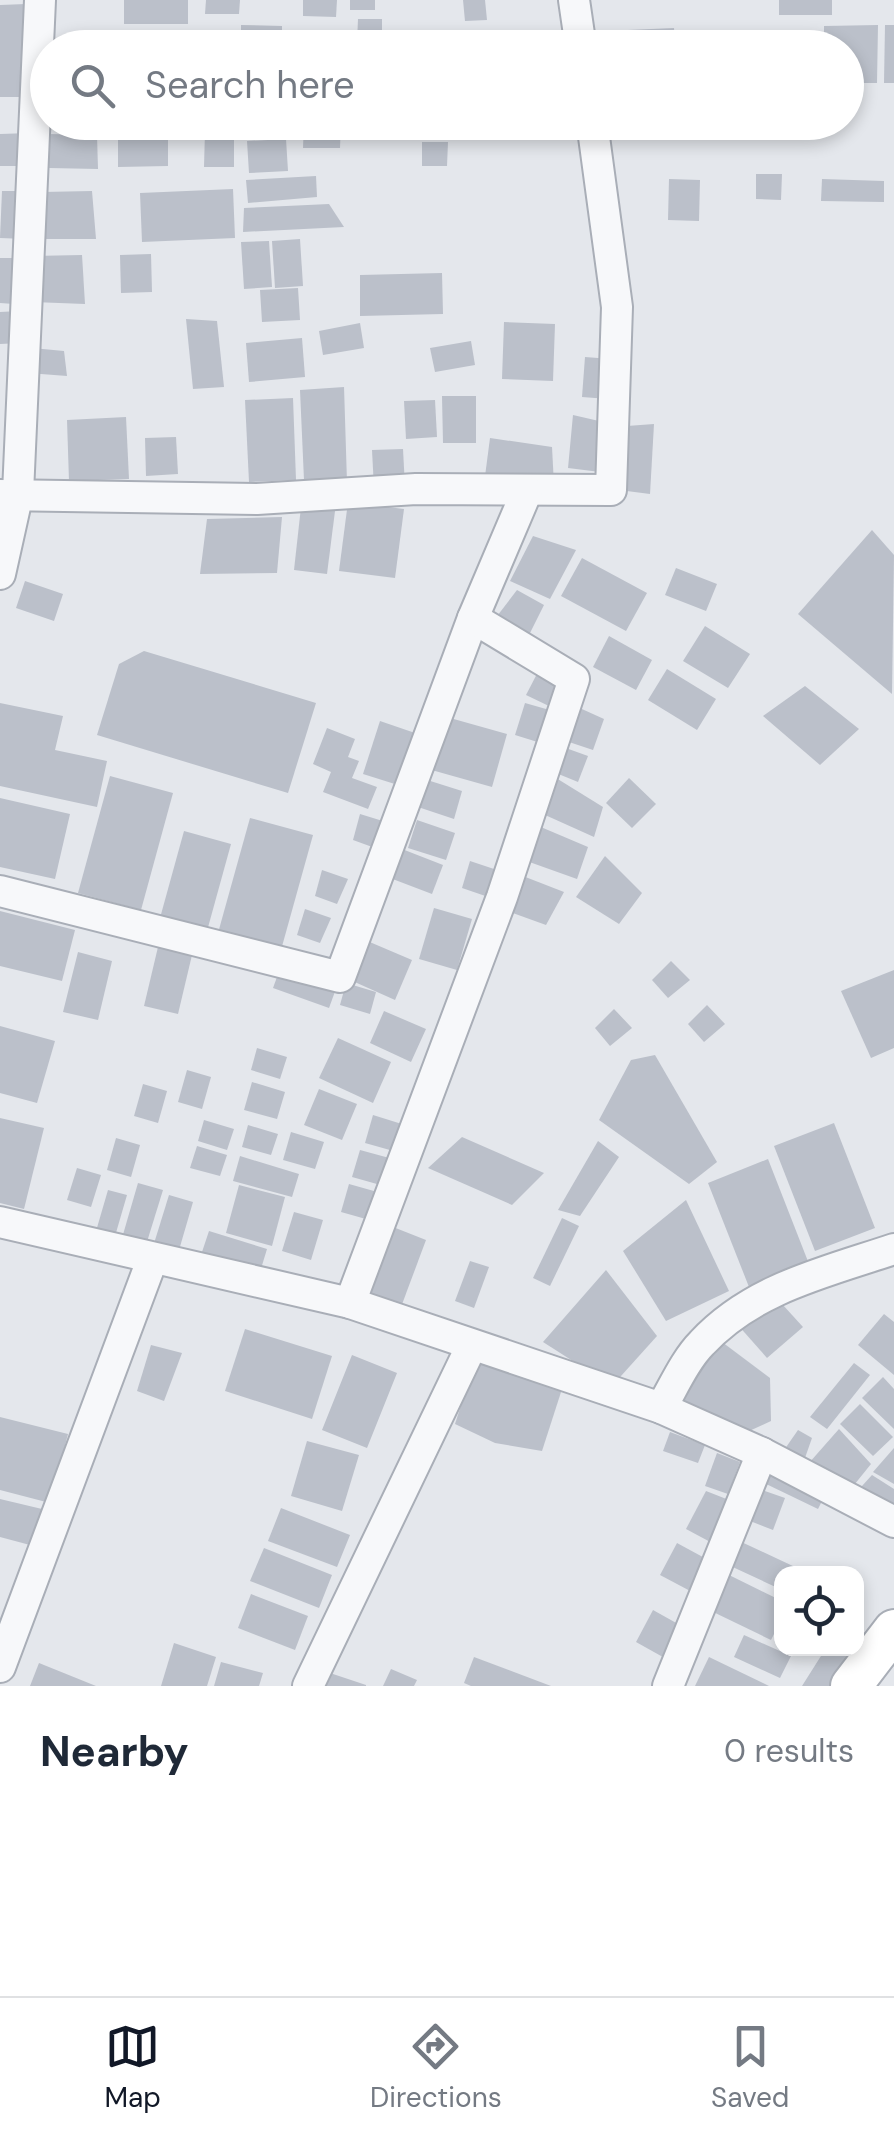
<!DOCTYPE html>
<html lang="en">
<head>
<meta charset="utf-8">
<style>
	:root { --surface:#fff; --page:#f6f6f7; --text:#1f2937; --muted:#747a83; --line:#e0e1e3; --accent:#111827 }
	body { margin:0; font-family:"DM Sans",sans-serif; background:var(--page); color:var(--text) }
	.controls { position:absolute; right:30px; bottom:30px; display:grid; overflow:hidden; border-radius:20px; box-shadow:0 5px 15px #0003 }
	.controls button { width:90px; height:90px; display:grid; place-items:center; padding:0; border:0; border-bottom:2px solid var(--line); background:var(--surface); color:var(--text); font:50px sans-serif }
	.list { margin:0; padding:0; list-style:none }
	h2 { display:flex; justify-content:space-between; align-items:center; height:130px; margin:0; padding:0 40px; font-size:42px }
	h2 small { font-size:32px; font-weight:400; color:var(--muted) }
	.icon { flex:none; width:55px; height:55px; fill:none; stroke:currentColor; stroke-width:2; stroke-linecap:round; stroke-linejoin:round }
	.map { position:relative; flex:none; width:894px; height:1686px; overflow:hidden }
	.search { position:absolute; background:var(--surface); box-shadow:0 5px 15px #0003; left:30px; right:30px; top:30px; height:110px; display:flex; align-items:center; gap:25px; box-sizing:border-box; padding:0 35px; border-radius:55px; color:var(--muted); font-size:38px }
	.sheet { height:310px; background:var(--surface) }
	nav { display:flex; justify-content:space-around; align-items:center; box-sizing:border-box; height:140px; border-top:2px solid var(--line); background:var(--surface); font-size:28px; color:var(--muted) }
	nav a { display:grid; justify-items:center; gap:5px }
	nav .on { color:var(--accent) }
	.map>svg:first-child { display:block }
	.building { fill:#bbc0ca }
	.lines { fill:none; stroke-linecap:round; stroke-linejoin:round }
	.street-casing { stroke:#a9aeb7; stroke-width:34 }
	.secondary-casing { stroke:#a9aeb7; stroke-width:44 }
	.street { stroke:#f7f8fa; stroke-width:30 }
	.secondary { stroke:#fff; stroke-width:40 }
</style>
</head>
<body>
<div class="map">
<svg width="894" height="1686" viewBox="0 0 894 1686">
	<rect width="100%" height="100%" fill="#e4e7ec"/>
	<g class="building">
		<rect x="124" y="0" width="64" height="24"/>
		<polygon points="206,0 240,0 239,14 205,14"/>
		<polygon points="303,0 337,0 336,17 303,16"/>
		<rect x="350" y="0" width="25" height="10"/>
		<polygon points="463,0 485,0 487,20 465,21"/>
		<rect x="779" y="0" width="53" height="15"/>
		<polygon points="26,4 28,97 0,97 0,5"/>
		<polygon points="358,19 382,19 382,43 357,43"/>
		<polygon points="241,25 282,26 282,48 241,48"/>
		<polygon points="878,25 877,83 846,83 846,48 824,48 824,26"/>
		<polygon points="885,25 894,25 894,83 884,83"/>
		<polygon points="674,28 675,48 630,48 628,30"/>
		<polygon points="188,36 228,37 227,48 188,48"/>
		<rect x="136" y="39" width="40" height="9"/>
		<polygon points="304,122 341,122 340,148 303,148"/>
		<polygon points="205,131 234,132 234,167 204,167"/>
		<polygon points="30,133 30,166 0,166 0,134"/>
		<polygon points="118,133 168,133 168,166 118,167"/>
		<polygon points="47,134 97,135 98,169 49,168"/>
		<polygon points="286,139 288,171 249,173 247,141"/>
		<polygon points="422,142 448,142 447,166 422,166"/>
		<polygon points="756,174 782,174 781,200 756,199"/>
		<polygon points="316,176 317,197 248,203 246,180"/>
		<polygon points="669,179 700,180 699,221 668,220"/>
		<polygon points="822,179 884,181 884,202 821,201"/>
		<polygon points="233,189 235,238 142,242 140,193"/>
		<polygon points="2,191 26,191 25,239 0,238"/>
		<polygon points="92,191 96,239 44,239 42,192"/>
		<polygon points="329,204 344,227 243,232 244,208"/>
		<polygon points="300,239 303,286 275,288 272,241"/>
		<polygon points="269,241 272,287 244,289 241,242"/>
		<polygon points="151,254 152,292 121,293 120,255"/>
		<polygon points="82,255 85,304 33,302 32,256"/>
		<polygon points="0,258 14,258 14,304 0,303"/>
		<polygon points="442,273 443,314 360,316 360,275"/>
		<polygon points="298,288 300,320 262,322 260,290"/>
		<polygon points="19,311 21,343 0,344 0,312"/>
		<polygon points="186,319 217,321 224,387 193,389"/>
		<polygon points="504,322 555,324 553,381 502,379"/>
		<polygon points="360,323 364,348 323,355 319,331"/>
		<polygon points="302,338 305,377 249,382 246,343"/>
		<polygon points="471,341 475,365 435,372 430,348"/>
		<polygon points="32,348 64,351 67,376 28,373"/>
		<polygon points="585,357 611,359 608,399 582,397"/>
		<polygon points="344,387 347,482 304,480 300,390"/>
		<polygon points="442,396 476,396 476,443 443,443"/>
		<polygon points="293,398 296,480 249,482 245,400"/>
		<polygon points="435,400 437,437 406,439 404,401"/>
		<polygon points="573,415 612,424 608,473 568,468"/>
		<polygon points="126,417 129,479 69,481 67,420"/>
		<polygon points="654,424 650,494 619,490 627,426"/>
		<polygon points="176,437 178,474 146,476 145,438"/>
		<polygon points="490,438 552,447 554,485 484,484"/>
		<polygon points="403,449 405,487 374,488 372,450"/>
		<polygon points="348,502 404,509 395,578 339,571"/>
		<polygon points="301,507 335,511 327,574 294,570"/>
		<polygon points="282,517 277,573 200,574 207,519"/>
		<polygon points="872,530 894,555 892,694 798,614"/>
		<polygon points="533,536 576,550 550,599 510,581"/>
		<polygon points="582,558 647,593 626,631 561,596"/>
		<polygon points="676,568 717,584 706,611 665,595"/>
		<polygon points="25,581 63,594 54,621 16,608"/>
		<polygon points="517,590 544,605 525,643 491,624"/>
		<polygon points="705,626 750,654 728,688 683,661"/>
		<polygon points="609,636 652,660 636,690 593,667"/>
		<polygon points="144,651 316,703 288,793 97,735 119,664"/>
		<polygon points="667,669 716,699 697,730 648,700"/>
		<polygon points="539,670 563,682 551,707 526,695"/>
		<polygon points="805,686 859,729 820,765 763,716"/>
		<polygon points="0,703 63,716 55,750 107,761 97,807 0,786"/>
		<polygon points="525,703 553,711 544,744 515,735"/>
		<polygon points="573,705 604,719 593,750 560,739"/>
		<polygon points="443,716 507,734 492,787 428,769"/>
		<polygon points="380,721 415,733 398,785 363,774"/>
		<polygon points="327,728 355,739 348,757 359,761 352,778 377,787 368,809 323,792 331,772 313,764"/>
		<polygon points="563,747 588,756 578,782 556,773"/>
		<polygon points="548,773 603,807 594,837 534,810"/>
		<polygon points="110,776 173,793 141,910 78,893"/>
		<polygon points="629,778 656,804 632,828 606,803"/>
		<polygon points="424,779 462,791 454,819 415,806"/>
		<polygon points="0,798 70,814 55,879 0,867"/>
		<polygon points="360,814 386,822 375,848 353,840"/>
		<polygon points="250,818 313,835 281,950 218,933"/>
		<polygon points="417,820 455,833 446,860 408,848"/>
		<polygon points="529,822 588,847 577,879 521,859"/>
		<polygon points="184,831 231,844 207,931 160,918"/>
		<polygon points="402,849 443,865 432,894 390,878"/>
		<polygon points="605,856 642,893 619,924 576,897"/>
		<polygon points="470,861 509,874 500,901 462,888"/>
		<polygon points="322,870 348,879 337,904 315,896"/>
		<polygon points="510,871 564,892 546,925 510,912"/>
		<polygon points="434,908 472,919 457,970 419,959"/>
		<polygon points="305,909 331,918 320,943 297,935"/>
		<polygon points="0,911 75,930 62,981 0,966"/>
		<polygon points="365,940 412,960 395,1000 348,979"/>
		<polygon points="158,947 192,955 178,1014 144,1006"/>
		<polygon points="78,952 112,961 98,1020 63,1012"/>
		<polygon points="671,961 690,980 668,998 652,980"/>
		<polygon points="281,966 337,986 329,1008 273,988"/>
		<polygon points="894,970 894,1048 871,1058 841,991"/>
		<polygon points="346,983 376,992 370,1014 340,1005"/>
		<polygon points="707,1005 725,1024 704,1042 688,1024"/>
		<polygon points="614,1009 632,1028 610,1046 595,1028"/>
		<polygon points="384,1011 426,1029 411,1062 370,1043"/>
		<polygon points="0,1026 55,1041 37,1103 0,1093"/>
		<polygon points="338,1038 391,1062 373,1103 319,1078"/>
		<polygon points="257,1048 287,1057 280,1079 251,1070"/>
		<polygon points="655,1055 717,1162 689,1184 599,1120 631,1060"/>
		<polygon points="187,1070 211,1077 202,1109 178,1102"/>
		<polygon points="252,1082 285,1092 277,1119 244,1110"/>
		<polygon points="143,1084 167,1091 158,1123 134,1116"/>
		<polygon points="319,1089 357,1104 342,1140 304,1125"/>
		<polygon points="373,1115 405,1125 397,1152 365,1143"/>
		<polygon points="0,1118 44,1128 24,1209 0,1203"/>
		<polygon points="204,1120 234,1129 227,1150 198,1141"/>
		<polygon points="834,1123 875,1228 815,1251 774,1146"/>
		<polygon points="248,1125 278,1134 271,1155 242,1147"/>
		<polygon points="291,1132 324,1142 315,1169 283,1160"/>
		<polygon points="462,1137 544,1173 512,1205 428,1168"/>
		<polygon points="116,1138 140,1145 131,1177 107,1170"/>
		<polygon points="598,1141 619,1157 580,1216 558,1210"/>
		<polygon points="197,1146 227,1155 220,1176 190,1168"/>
		<polygon points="360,1150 393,1159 384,1186 352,1177"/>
		<polygon points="240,1156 299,1174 292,1197 233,1181"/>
		<polygon points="768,1159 809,1264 749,1287 708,1183"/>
		<polygon points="77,1168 101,1175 91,1207 67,1200"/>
		<polygon points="138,1183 163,1190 146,1245 122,1238"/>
		<polygon points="349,1184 381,1193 373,1221 341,1212"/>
		<polygon points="239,1185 285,1197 272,1246 226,1233"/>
		<polygon points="108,1190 127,1195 113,1243 94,1238"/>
		<polygon points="169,1195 193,1202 177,1257 152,1250"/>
		<polygon points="686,1200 729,1291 666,1321 623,1251"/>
		<polygon points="294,1212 323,1220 311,1260 282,1251"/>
		<polygon points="562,1218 579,1226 550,1286 533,1278"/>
		<polygon points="388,1225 426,1240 401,1307 362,1293"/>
		<polygon points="209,1231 267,1249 260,1272 201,1255"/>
		<polygon points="470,1261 489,1267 474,1308 455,1301"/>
		<polygon points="606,1270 657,1336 612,1386 543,1342"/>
		<polygon points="772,1293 803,1327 767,1358 737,1324"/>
		<polygon points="884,1314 894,1322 894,1375 858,1345"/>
		<polygon points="245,1329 332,1356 312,1419 225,1391"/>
		<polygon points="710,1333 770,1378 771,1421 734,1438 651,1397"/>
		<polygon points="151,1345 182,1353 164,1401 137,1391"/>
		<polygon points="352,1355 397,1373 367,1448 322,1430"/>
		<polygon points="475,1362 521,1371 562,1389 542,1451 495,1443 455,1424"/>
		<polygon points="854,1363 870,1375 827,1429 810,1417"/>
		<polygon points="883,1377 894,1389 894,1429 862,1398"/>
		<polygon points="860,1404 893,1437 873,1456 840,1424"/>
		<polygon points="0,1417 68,1434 50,1503 0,1490"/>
		<polygon points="839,1429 871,1464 846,1495 809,1463"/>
		<polygon points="798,1430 812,1438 800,1472 780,1456"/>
		<polygon points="670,1432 705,1445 698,1463 663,1451"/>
		<polygon points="307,1441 359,1455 342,1511 291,1496"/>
		<polygon points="894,1448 894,1484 873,1472"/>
		<polygon points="717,1453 740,1462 728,1494 705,1486"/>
		<polygon points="770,1466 826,1493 818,1509 762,1482"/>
		<polygon points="872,1475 894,1489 894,1520 852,1497"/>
		<polygon points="762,1490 785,1498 773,1530 750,1521"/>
		<polygon points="706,1491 729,1500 714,1544 686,1529"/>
		<polygon points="0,1499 42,1509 30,1545 0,1537"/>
		<polygon points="281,1508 350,1535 337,1567 268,1541"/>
		<polygon points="735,1539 795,1567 792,1574 782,1574 782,1590 724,1563"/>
		<polygon points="677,1543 712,1562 694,1593 660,1575"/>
		<polygon points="264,1548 332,1575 319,1608 250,1581"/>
		<polygon points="725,1573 782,1601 782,1618 771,1640 707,1609"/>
		<polygon points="251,1594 308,1616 295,1650 238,1628"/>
		<polygon points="653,1610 687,1629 670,1661 636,1642"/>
		<polygon points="856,1632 869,1640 840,1686 802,1686 826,1648 856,1648"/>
		<polygon points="744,1635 791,1656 780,1678 734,1657"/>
		<polygon points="174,1643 216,1657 207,1686 161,1686"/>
		<polygon points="474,1657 551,1686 471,1686 464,1683"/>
		<polygon points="709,1657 769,1686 695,1686"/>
		<polygon points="221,1662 263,1673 259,1686 214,1686"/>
		<polygon points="39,1663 96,1686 30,1686"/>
		<polygon points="391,1669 417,1680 414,1686 383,1686"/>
		<polygon points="324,1671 366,1685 366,1686 318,1686"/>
	</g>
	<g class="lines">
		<defs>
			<g id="street">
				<polyline points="574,0 581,48"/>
				<polyline points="0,495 257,499 416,489 611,490 617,307 592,122"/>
				<polyline points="0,574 18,493 40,0"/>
				<polyline points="0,891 340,977 473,618 527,491"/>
				<polyline points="0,1222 350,1303 661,1408 762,1453 894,1522"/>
				<polyline points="350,1303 502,897 574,679 473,618"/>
				<path d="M661,1408C673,1388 685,1360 702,1343C753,1288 826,1272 894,1249"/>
				<polyline points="0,1667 152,1260"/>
				<polyline points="308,1686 472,1345"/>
				<polyline points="668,1686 762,1453"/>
			</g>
			<polyline id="secondary" points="851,1686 894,1630"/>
		</defs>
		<use href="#street" class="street-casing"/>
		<use href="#secondary" class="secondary-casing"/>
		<use href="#street" class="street"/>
		<use href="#secondary" class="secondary"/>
	</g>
</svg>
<div class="controls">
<button><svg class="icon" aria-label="locate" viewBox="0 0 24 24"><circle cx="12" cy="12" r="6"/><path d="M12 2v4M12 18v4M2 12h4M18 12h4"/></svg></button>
</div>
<div class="search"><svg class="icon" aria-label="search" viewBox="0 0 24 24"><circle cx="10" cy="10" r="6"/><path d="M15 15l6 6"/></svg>Search here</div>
</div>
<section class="sheet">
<h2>Nearby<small>0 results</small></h2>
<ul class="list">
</ul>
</section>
<nav>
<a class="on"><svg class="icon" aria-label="map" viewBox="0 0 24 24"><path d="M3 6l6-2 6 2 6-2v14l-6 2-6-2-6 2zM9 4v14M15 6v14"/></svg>Map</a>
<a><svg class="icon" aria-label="directions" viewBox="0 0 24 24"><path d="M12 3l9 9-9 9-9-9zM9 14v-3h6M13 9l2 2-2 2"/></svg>Directions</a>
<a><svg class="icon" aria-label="saved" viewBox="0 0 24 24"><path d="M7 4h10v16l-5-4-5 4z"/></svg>Saved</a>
</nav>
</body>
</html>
